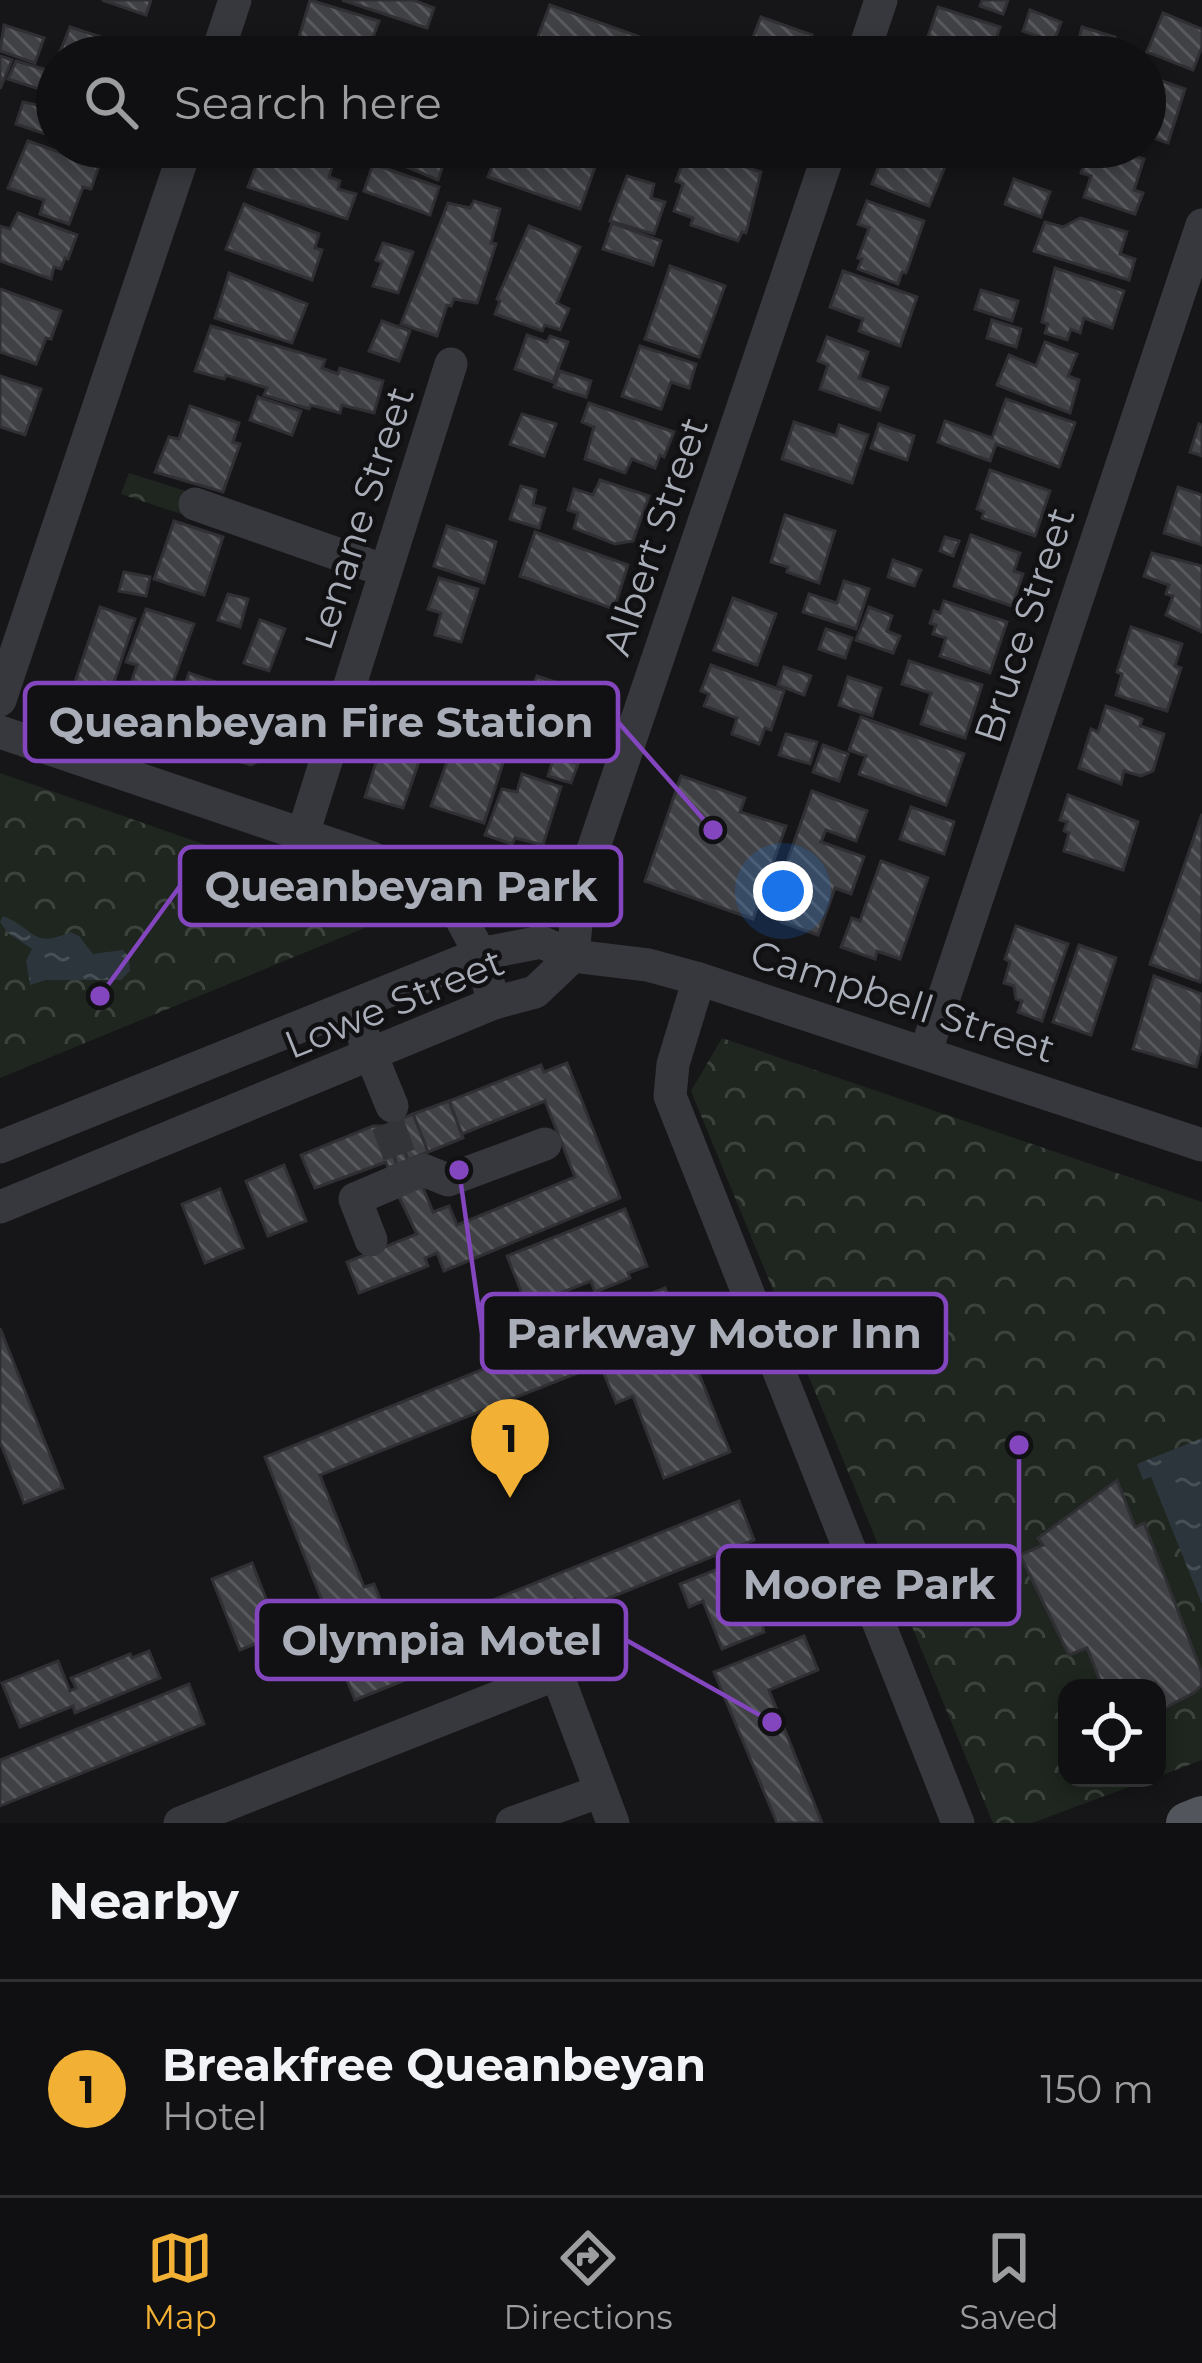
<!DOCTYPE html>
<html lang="en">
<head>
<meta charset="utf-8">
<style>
	:root { --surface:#101012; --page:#1e1e20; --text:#f1f3f6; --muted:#9c9d9f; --line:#303032; --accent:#f2b134 }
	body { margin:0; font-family:Montserrat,sans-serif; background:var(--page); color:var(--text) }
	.controls { position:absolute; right:36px; bottom:36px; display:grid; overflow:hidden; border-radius:24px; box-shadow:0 6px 18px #0003 }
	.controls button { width:108px; height:108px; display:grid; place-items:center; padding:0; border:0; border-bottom:3px solid var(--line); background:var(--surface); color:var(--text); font:60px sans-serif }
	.you { position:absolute; left:783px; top:891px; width:42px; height:42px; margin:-30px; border:9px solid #fff; border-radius:50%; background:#1a73e8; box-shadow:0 0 0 18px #1a73e833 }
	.badge { display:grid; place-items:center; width:78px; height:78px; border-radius:50%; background:var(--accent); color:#111; font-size:39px; font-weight:700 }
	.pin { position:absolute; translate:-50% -99px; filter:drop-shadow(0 3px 6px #0008) }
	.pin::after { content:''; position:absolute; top:63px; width:42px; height:36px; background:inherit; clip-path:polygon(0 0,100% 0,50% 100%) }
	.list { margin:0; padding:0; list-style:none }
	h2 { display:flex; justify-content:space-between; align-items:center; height:156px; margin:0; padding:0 48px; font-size:51px }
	h2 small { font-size:39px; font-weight:400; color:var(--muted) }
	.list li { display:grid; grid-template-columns:78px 1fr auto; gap:36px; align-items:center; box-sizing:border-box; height:216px; padding:0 48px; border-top:3px solid var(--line) }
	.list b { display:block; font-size:45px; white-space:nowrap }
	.list p { margin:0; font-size:39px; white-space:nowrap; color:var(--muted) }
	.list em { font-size:39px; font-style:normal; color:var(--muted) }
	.icon { flex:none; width:66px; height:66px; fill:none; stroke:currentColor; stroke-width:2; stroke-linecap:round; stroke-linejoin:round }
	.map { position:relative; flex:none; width:1202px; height:1823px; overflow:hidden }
	.search { position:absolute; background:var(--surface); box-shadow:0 6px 18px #0003; left:36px; right:36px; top:36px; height:132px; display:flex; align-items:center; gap:30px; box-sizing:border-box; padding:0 42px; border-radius:66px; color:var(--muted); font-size:45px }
	.sheet { height:372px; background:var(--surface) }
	nav { display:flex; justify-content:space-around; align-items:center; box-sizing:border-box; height:168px; border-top:3px solid var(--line); background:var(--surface); font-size:33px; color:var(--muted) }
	nav a { display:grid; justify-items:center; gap:6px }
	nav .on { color:var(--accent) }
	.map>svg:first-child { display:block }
	.park { fill:url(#park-crowns) }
	.water { fill:url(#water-ripples) }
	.building { fill:url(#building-back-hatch); stroke:#303034; stroke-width:3 }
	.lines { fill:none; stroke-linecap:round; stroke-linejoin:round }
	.minor-tunnel { stroke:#333438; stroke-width:33; stroke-dasharray:33 16; stroke-linecap:butt }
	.minor { stroke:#37383d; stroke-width:33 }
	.major { stroke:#53555c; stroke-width:42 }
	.labels { text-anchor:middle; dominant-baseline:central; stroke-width:9; stroke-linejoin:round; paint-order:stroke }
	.street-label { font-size:39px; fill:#a8adb8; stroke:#111113 }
	.leader { fill:none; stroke:#8446be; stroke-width:4.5 }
	.callout-dot { fill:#8446be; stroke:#111113; stroke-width:4.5 }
	.callout { fill:#111113; stroke:#8446be; stroke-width:4.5 }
	.callout-label { font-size:42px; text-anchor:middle; font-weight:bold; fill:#a8adb8 }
</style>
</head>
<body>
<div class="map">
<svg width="1202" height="1823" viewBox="0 0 1202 1823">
	<defs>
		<pattern id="park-crowns" width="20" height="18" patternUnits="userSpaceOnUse" patternTransform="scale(3)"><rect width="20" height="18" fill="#1e261f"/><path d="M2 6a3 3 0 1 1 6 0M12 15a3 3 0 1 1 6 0" fill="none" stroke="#3c433d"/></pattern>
		<pattern id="water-ripples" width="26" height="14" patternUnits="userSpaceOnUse" patternTransform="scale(3)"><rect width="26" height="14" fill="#2c353c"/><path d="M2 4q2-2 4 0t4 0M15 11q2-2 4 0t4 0" fill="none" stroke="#485056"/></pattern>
		<pattern id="building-back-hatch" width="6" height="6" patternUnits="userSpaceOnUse" patternTransform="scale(3)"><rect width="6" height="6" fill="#404145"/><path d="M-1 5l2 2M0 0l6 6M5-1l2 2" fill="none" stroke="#595a5e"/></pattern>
	</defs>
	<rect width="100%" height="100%" fill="#161618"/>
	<g class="park">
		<polygon points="129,473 198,495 190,517 121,494"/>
		<polygon points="0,773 401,913 0,1078"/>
		<polygon points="722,1038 1202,1202 1202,1760 1157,1777 1157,1688 1067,1688 1067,1778 1153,1778 1032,1823 993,1823 691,1091"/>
	</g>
	<g class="water">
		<path d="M3,916C36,929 31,949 71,932L79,936L93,954L123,950L129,957L130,971L121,980H46L30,985L26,961L32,949L8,933L0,922Z"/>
		<polygon points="1202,1438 1202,1604 1151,1477 1143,1480 1137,1464"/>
	</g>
	<g class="building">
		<polygon points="102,0 151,0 146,15"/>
		<polygon points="310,0 379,21 366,57 332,48 330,56 297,44"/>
		<polygon points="342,0 413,0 434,8 427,28"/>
		<polygon points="982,0 1008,0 1003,14 980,6"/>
		<polygon points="550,5 640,37 633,57 530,57"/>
		<polygon points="938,7 1000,27 990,57 922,54"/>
		<polygon points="1030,10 1061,22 1054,42 1023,31"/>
		<polygon points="1163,13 1202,29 1202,47 1193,70 1147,52"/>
		<polygon points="761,17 812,35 805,57 745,57"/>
		<polygon points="4,25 44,38 35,63 0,51"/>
		<polygon points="70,27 141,50 139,57 58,57"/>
		<polygon points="1082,27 1115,37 1109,57 1076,50"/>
		<polygon points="0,56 12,60 0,89"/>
		<polygon points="16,61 47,70 39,89 8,79"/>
		<polygon points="1145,75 1185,89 1168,143 1145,135"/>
		<polygon points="43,86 57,90 57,138 16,124 23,102 37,105"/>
		<polygon points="28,141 99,166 91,189 83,187 69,224 40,214 44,200 8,188"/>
		<polygon points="85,147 116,147 113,156"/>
		<polygon points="263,147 274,147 332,167 329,177 340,181 338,189 356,194 347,219 248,187"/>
		<polygon points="359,147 449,147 438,180"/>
		<polygon points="499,147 599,147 602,148 580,209 488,177"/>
		<polygon points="886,147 918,147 948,159 929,206 872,184"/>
		<polygon points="688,148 761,172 746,233 742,232 738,241 691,225 693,218 674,211 683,184 676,181"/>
		<polygon points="1119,151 1144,159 1134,190 1143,193 1135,214 1084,197 1091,176 1081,173 1086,158 1097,161 1100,153 1117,158"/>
		<polygon points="373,164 439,187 430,215 364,191"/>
		<polygon points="627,176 654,184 651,198 665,202 654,234 610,221"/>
		<polygon points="1014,179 1050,192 1041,217 1005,204"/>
		<polygon points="474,201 500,209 491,243 496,244 477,303 454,299 451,306 447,305 437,336 401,324 448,203 470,208"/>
		<polygon points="867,201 924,221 906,273 902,272 898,284 858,269 862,259 858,258 869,228 858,224"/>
		<polygon points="244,204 319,234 315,248 322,250 312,280 226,249"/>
		<polygon points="18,213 77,235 68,259 65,258 61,269 54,267 51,279 0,261 0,226 10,229"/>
		<polygon points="1080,218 1127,232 1120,254 1135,259 1129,280 1034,251 1045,222 1063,227"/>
		<polygon points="612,223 661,241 653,265 603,249"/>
		<polygon points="529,226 580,247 557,303 569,309 560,330 545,325 542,331 495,314 500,301 497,299"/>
		<polygon points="383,243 413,252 398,293 373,286 382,262 376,260"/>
		<polygon points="670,266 725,286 699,357 645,339"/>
		<polygon points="1055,268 1124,291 1112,328 1084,318 1080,333 1071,329 1067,340 1045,333 1048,324 1042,322"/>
		<polygon points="843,271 917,297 900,346 859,331 863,319 830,307"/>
		<polygon points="229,273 307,304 292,343 215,318"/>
		<polygon points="0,289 61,311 51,339 46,338 36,364 0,352"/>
		<polygon points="981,290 1018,301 1012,321 975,309"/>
		<polygon points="992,320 1021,329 1016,347 987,338"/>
		<polygon points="382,321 410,331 399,361 369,351"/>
		<polygon points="211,326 325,360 322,368 338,374 340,368 383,381 374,413 342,405 340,413 311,405 309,409 264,395 267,388 226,375 224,379 195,371"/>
		<polygon points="527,335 547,342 550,336 568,342 553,382 515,369"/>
		<polygon points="827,337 868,352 859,378 888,388 880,410 820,389 828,365 818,361"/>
		<polygon points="1045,342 1077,354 1068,376 1079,380 1070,413 997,385 1009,355 1036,366"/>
		<polygon points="640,346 696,364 689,388 671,382 661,409 622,396"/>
		<polygon points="560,371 591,381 586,397 554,387"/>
		<polygon points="0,376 41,389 25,435 0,427"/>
		<polygon points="258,397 301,411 292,435 250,420"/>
		<polygon points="1006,399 1075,423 1059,467 996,444 990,461 938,442 945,421 992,438"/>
		<polygon points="589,403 674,432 664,457 660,455 655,468 632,459 625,473 585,459 594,427 582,422"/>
		<polygon points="190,406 239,423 233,442 240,444 223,492 155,472 169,437 179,439"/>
		<polygon points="522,414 556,424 544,456 510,444"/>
		<polygon points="794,422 836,436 839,425 868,435 852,483 782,459"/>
		<polygon points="879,424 914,436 907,460 871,448"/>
		<polygon points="1199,424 1202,425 1202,456 1190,452"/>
		<polygon points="990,470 1050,491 1035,536 982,518 984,512 977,509"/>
		<polygon points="600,480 649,496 633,541 615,544 574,528 578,513 568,510 574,489 593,495"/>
		<polygon points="521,486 536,490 533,505 545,508 539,528 510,519"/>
		<polygon points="1178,487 1202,495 1202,545 1164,533"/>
		<polygon points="785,515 835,531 819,583 787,572 788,567 771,562"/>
		<polygon points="174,521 223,537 204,595 154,579"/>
		<polygon points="447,526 496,542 484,583 434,566"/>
		<polygon points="535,532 628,565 614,609 520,576"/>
		<polygon points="971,535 1020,553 1014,571 1023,574 1012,606 954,586"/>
		<polygon points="945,537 959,541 953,556 940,551"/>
		<polygon points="1152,553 1202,566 1202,632 1166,615 1173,596 1166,594 1169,585 1144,576"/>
		<polygon points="893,560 921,570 914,586 888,577"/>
		<polygon points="124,572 150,577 146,596 119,591"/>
		<polygon points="439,578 478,589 461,642 435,635 441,613 428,609"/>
		<polygon points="844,581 869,589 856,629 803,612 809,594 837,603"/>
		<polygon points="228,594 248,599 240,627 218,620"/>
		<polygon points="733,598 776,614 757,665 714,650"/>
		<polygon points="944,601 1007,622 990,673 940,656 946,638 933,634 936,625 930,623 934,611 940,613"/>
		<polygon points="100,607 135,619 101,721 65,712"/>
		<polygon points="869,607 892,616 887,631 900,636 893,653 856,640"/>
		<polygon points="146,609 194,624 155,731 118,720 137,665 126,662"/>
		<polygon points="260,620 285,629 269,671 244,663"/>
		<polygon points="1131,627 1182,644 1175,666 1181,668 1167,711 1116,695 1122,674 1117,672"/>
		<polygon points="826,629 852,638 845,658 819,649"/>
		<polygon points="909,661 982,685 965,738 921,724 931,693 902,684"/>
		<polygon points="711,665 784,691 771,730 765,728 759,744 732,734 737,718 704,706 709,694 701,691"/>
		<polygon points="784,667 811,676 804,695 778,685"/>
		<polygon points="189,673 227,686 206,750 167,735"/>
		<polygon points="537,676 573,688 563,717 547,714 544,722 523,716"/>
		<polygon points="848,677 881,688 872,716 839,705"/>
		<polygon points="252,694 282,704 262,759 251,765 212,753 230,705 245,710"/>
		<polygon points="1106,706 1142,719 1140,726 1164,734 1153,771 1141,776 1124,771 1121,784 1079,768 1091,729 1098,732"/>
		<polygon points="393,709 433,721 403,808 365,797"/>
		<polygon points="465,712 514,728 484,823 431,806"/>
		<polygon points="861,717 964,754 946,805 859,774 866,756 849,750"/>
		<polygon points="786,734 817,742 810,764 779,755"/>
		<polygon points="823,745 848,754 839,781 813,772"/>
		<polygon points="554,757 578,764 571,783 548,776"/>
		<polygon points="522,774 561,787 543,845 515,838 512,844 485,835 502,789 517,792"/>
		<polygon points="681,776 745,798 740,812 786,826 753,919 645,881"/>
		<polygon points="812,791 867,811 856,841 826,830 821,842 864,857 851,894 835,888 818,935 781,922 800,867 787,862"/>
		<polygon points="1068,795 1138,822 1123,870 1064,851 1069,833 1064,831 1067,822 1060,820"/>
		<polygon points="911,807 954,822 944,854 900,839"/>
		<polygon points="1202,814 1202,975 1200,982 1150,964"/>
		<polygon points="881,861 928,878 900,959 877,951 875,959 841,947 852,918 860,921"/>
		<polygon points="1016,926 1068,944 1042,1021 1018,1012 1022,1001 1016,999 1014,986 1004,983 1010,962 1005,959"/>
		<polygon points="1079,945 1116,958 1091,1035 1053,1022"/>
		<polygon points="1154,976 1202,994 1202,1045 1196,1067 1133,1049"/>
		<polygon points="567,1063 620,1198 444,1271 437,1253 425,1258 428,1266 359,1293 347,1262 417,1234 397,1193 421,1183 433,1212 449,1206 457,1225 575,1177 545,1101 462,1134 449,1101 541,1065 544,1072"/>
		<polygon points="449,1101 463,1138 428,1152 413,1114"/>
		<polygon points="413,1114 428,1152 408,1160 393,1122"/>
		<polygon points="393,1122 408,1160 397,1165 383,1126"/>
		<polygon points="373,1126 383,1126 397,1165 388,1168 386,1162 315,1188 301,1155"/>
		<polygon points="284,1165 306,1221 268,1236 246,1181"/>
		<polygon points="220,1189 243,1248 205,1263 182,1204"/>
		<polygon points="625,1209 647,1266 628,1273 630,1278 595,1292 591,1281 527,1306 507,1256"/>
		<polygon points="665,1288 730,1452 664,1478 633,1396 616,1403 600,1364 320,1475 364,1587 374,1584 396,1639 739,1501 754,1540 579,1610 575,1599 565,1603 574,1622 498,1653 495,1644 355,1700 317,1606 323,1603 265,1457 635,1308 632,1301"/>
		<polygon points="0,1328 63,1488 24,1503 0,1442"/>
		<polygon points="1117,1480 1135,1527 1144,1523 1202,1673 1201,1686 1195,1692 1165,1708 1155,1683 1142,1688 1103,1688 1087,1648 1069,1655 1020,1555 1043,1545 1038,1538"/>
		<polygon points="753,1555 762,1578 750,1582 764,1632 722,1649 703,1601 689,1607 680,1584"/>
		<polygon points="252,1563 280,1634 240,1650 212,1579"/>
		<polygon points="804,1636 818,1670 769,1690 822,1823 777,1823 714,1672"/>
		<polygon points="149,1651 160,1678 75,1713 73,1706 20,1727 2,1683 58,1661 70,1691 76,1688 71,1678 130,1654 132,1658"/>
		<polygon points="189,1684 204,1724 0,1806 0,1760"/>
	</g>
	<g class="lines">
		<polyline class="minor-tunnel" points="388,1124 402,1163"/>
		<g class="minor">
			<polyline points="216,57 235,0"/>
			<polyline points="862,57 881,0"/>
			<polyline points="195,504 386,571"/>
			<polyline points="0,700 186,147"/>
			<polyline points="0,732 372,858 447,892 480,954 494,1003"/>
			<polyline points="303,834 451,364"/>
			<polyline points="573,956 579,891 831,147"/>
			<polyline points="699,979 673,1064 670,1096 958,1823"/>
			<polyline points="352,1008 392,1106"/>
			<polyline points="926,1051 1202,225"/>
			<polyline points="0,1147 480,954 541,942 573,956 648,965 699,979 1202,1145"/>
			<polyline points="0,1207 494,1003 535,992 573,956"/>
			<polyline points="371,1240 355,1199 423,1170 448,1180 545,1144"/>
			<polyline points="180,1823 557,1674 613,1823"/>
			<polyline points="512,1823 601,1791"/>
		</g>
		<polyline class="major" points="1187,1823 1202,1817"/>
	</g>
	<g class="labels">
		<g class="street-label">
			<text transform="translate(359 518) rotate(-72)">Lenane Street</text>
			<text transform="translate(655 536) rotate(-71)">Albert Street</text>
			<text transform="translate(1024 625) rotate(-72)">Bruce Street</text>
			<text transform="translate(903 1001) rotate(18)">Campbell Street</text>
			<text transform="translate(394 1003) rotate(-22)">Lowe Street</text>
		</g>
	</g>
	<path class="leader" d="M713 830L618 722M100 996L180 886M459 1170L482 1333M1019 1445L1019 1585M772 1722L626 1640"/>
	<g class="callout-dot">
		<circle cx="713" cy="830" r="12"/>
		<circle cx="100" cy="996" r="12"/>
		<circle cx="459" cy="1170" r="12"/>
		<circle cx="1019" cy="1445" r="12"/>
		<circle cx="772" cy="1722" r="12"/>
	</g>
	<g class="callout">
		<rect x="25" y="683" width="593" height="78" rx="12"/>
		<rect x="180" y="847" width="441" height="78" rx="12"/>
		<rect x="482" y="1294" width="464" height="78" rx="12"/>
		<rect x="718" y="1546" width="301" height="78" rx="12"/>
		<rect x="257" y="1601" width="369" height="78" rx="12"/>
	</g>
	<g class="callout-label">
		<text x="321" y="737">Queanbeyan Fire Station</text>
		<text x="401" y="901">Queanbeyan Park</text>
		<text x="714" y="1348">Parkway Motor Inn</text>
		<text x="869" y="1599">Moore Park</text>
		<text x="442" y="1655">Olympia Motel</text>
	</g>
</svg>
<div class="controls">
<button><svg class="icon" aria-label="locate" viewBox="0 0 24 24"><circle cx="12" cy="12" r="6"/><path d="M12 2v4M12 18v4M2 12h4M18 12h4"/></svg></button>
</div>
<div class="you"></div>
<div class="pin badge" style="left:510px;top:1498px">1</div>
<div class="search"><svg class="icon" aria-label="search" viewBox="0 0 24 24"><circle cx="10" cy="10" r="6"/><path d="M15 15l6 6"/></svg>Search here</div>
</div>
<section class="sheet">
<h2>Nearby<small></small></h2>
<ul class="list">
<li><span class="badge">1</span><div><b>Breakfree Queanbeyan</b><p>Hotel</p></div><em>150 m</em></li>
</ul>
</section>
<nav>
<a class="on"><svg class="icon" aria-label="map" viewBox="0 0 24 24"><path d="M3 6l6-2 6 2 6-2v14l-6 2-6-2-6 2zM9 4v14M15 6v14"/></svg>Map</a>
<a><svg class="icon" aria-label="directions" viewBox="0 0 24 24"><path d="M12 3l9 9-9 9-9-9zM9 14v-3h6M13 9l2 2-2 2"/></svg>Directions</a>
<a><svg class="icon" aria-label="saved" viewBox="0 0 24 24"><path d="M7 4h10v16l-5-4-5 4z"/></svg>Saved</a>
</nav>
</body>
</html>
